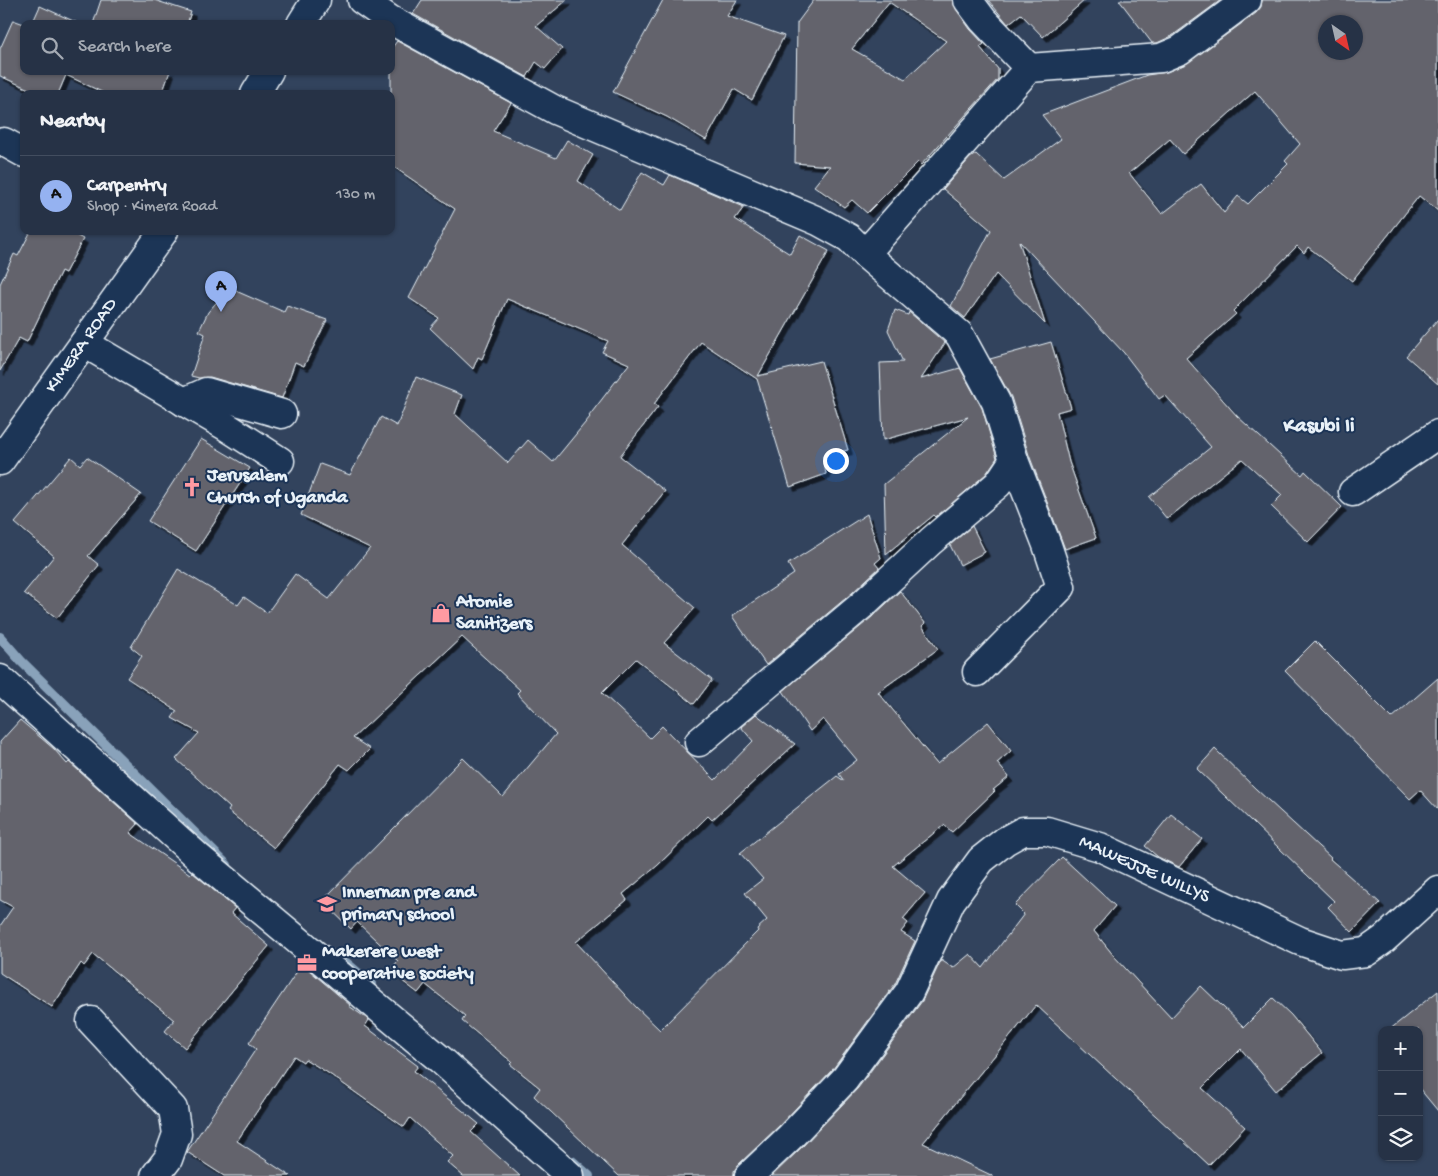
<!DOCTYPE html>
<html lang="en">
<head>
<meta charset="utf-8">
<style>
	:root { --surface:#263246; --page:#2e3a4d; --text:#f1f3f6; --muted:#a4aab3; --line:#424d5f; --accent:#95b2f1 }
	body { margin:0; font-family:"Gochi Hand",sans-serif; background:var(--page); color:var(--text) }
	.controls { position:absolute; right:15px; bottom:15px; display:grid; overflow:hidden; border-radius:10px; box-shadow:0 1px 4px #0004 }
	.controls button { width:45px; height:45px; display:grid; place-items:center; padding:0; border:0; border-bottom:1px solid var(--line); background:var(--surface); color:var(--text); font:25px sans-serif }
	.compass { position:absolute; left:1318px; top:15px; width:45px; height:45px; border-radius:50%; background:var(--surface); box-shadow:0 1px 4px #0004; rotate:146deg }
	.you { position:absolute; left:835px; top:460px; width:18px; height:18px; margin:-12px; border:4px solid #fff; border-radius:50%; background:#1a73e8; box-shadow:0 0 0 8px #1a73e833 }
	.badge { display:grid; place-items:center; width:32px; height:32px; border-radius:50%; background:var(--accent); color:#111; font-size:16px; font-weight:700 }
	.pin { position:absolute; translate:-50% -41px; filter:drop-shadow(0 1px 2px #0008) }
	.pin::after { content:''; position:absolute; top:26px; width:18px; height:15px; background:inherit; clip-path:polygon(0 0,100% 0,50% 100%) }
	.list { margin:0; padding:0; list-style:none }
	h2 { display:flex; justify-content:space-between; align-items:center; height:65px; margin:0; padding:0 20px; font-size:21px }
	h2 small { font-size:16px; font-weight:400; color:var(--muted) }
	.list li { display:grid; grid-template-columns:32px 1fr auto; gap:15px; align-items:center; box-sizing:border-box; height:80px; padding:0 20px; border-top:1px solid var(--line) }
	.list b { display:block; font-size:19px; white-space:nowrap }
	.list p { margin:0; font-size:16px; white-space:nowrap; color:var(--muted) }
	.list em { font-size:16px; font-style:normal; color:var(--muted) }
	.icon { flex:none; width:28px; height:28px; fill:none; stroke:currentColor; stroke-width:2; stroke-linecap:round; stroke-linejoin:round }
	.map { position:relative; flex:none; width:1438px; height:1176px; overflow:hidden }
	.search { position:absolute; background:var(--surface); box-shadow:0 1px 4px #0004; left:20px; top:20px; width:375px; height:55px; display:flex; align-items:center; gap:12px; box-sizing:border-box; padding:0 18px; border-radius:10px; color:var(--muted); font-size:19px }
	.panel { position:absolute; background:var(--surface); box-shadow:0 1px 4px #0004; left:20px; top:90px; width:375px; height:145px; border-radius:10px }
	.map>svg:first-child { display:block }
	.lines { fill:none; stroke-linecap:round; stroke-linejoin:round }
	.stream { stroke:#89a2ba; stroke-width:10 }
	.building { fill:#63646c; stroke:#e8f1f8; fill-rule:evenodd; filter:url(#shadow) }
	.minor-casing { stroke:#e8f1f8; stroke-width:31 }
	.minor { stroke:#1d3557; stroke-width:28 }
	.labels { text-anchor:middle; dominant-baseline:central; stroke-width:4; stroke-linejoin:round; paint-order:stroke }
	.street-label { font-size:19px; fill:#e8f1f8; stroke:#1d3557 }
	.poi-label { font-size:19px; font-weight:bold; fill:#e8f1f8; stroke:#1d3557; text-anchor:start }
	.quarter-label { font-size:21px; font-weight:bold; fill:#e8f1f8; stroke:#1d3557 }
</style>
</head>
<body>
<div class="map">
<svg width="1438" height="1176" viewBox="0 0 1438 1176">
	<defs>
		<filter id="shadow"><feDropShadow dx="4.5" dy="4.5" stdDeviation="0" flood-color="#0009"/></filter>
	</defs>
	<rect width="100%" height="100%" fill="#32435d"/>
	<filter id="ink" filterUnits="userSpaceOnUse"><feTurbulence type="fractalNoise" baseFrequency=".02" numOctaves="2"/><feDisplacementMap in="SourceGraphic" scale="10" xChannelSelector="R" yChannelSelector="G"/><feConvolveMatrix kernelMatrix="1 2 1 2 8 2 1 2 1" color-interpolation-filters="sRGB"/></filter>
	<g filter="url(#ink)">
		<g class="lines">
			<g class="stream">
				<polyline points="0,637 21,661 227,865"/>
				<polyline points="337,955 371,984"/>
				<polyline points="572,1161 589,1176"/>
			</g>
		</g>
		<g class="building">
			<polygon points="101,0 154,0 191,12 187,24 93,24"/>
			<polygon points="422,0 567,0 536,26 562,49 545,69 536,62 527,77 413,14"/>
			<polygon points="663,0 737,0 727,16 784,36 752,100 734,89 706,140 667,117 613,92"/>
			<path d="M814,0H953L956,9L970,29L984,44L980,47L998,69V79L921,165L918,162L867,213L852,200L844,207L814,186L830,166L795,163L797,23ZM889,2L946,41L905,79L852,49Z"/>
			<polygon points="988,0 1085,0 1043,37 1021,14 1008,24"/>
			<polygon points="1119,0 1221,0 1172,36 1157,43 1152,43"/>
			<path d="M1262,0H1438V211L1419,196L1352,281L1308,247L1304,253L1297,246L1233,311L1236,314L1186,358L1237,416L1302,475L1305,471L1342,507L1308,542L1271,506L1282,495L1242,459L1167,519L1149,497L1211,447L1165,395L1159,399L1124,353L1019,241L1045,324L996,274L965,318L951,306L991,230L943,189L970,158L976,154L1004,180L1061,139L1042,115L1147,75L1167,72L1186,64L1256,13L1261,7ZM1326,22H1356V52H1326ZM1255,91L1300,144L1285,161L1288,164L1248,204L1238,196L1224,213L1201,184L1162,214L1129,173L1170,139L1183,154Z"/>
			<polygon points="40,6 80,24 32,24"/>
			<polygon points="13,20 24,24 24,71 170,71 162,94 106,94 66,75 58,94 40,94 0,76 0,49"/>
			<polygon points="397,41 511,103 493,131 556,158 567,140 593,155 578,181 620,210 642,172 664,185 670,175 744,207 735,219 790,254 800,235 829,251 758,376 821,361 848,450 823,456 826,474 790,487 757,379 701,342 654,404 658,407 620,456 665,491 622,545 695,608 664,643 712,680 694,704 636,659 602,693 650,738 662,726 715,780 753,741 741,727 756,714 795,744 712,820 708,816 657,866 623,894 627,900 576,942 636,1007 660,1030 758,931 757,929 767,920 745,893 763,879 740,853 837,776 844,781 839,774 857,760 823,719 810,731 783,691 872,617 900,591 925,623 922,626 938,649 878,692 937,764 988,722 1011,751 997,763 1009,777 993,790 995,791 952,832 944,825 893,866 925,893 903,919 908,923 901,932 915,941 895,984 833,1069 779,1126 738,1165 734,1171 734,1176 619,1176 534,1096 540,1088 510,1064 512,1062 462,1021 465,1016 425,984 418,993 389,971 398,961 357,922 351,929 322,901 463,758 503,797 556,734 517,693 520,690 462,637 353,738 370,749 349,770 340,764 274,848 228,811 230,808 176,759 199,733 172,718 177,711 127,678 142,656 131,647 178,569 238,605 244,597 267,613 295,574 329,599 370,548 301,515 320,464 350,475 381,417 397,426 416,377 462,395 455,414 508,463 528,440 553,462 590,417 589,416 629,364 602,352 608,341 507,299 482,359 478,357 473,369 430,328 439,318 409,298 455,209 391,165 391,49"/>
			<polygon points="31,231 68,231 83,239 65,273 61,271 27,342 19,338 0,371 0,284 14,254 18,256"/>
			<polygon points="229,288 284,312 287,306 327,320 304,366 295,362 282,398 210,377 199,378 191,376 205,334 199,331 208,312"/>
			<polygon points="895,310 908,315 909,312 945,343 921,379 960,368 982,408 997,458 986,474 936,517 934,515 886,554 884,484 968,417 883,440 880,363 903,362 888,330"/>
			<polygon points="1438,319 1438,384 1406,356"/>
			<polygon points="1051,342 1071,408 1057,412 1069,462 1096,538 1065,549 1029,455 1011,397 990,359"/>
			<polygon points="201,439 250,468 196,551 148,521"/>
			<polygon points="71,457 80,465 87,457 141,494 88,556 99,565 57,618 24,593 54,556 15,523"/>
			<polygon points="867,514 881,558 875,563 879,568 852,593 766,665 732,616 794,574 788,564"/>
			<polygon points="972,526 985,552 960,565 950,545"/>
			<polygon points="1315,641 1392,718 1438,678 1438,810 1420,790 1410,799 1285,671"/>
			<polygon points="20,720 54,749 67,764 69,762 138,824 130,833 190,874 192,872 235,908 231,913 269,946 185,1048 165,1031 174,1020 93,954 84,966 81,963 52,1007 0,973 0,926 13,907 0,900 0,742"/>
			<polygon points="1215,749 1256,789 1331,858 1330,859 1380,903 1352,932 1328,907 1334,901 1197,769"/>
			<polygon points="1171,814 1202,839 1179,867 1158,857 1145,846"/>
			<polygon points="1062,857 1115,906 1094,931 1114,956 1171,1018 1201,986 1244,1027 1273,998 1291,1015 1322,1053 1276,1091 1241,1049 1202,1088 1245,1127 1209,1165 1036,1005 923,1143 993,1176 772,1176 801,1148 858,1088 922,1001 941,960 953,968 970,954 983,968 1024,914 1015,905"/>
			<polygon points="302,964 350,1005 349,1006 369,1020 365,1026 418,1066 414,1071 479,1124 471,1132 520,1176 463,1176 447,1162 453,1156 410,1118 404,1127 328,1073 305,1059 303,1062 294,1056 237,1141 290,1176 224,1176 187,1152 256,1049 249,1043"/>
			<polygon points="1438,991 1438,1111 1419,1088 1419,1030 1389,1030"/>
		</g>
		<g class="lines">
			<defs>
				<g id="minor">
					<polyline points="362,0 389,19 555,110 818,221 849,238 865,254 959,334 996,402 1014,460 998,484 931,541 862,605 699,742"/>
					<polyline points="968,0 983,20 1029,68"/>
					<polyline points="301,24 316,0"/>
					<polyline points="255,94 269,71"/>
					<polyline points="4,142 24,153"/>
					<polyline points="865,254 1029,68 1161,58 1180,50 1247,0"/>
					<polyline points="84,343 227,427 280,461"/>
					<polyline points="184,402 206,392 282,414"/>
					<polyline points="0,461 164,231"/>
					<polyline points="1353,492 1438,434"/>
					<polyline points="977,672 1061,587 1047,545 1014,460"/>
					<polyline points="0,679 198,857 441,1060 570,1176"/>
					<polyline points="91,1021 173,1109 177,1134 168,1159 155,1176"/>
					<polyline points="749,1176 790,1137 845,1079 909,992 951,901 981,860 1005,841 1023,831 1047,831 1100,847 1300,941 1342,955 1366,952 1383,940 1438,890"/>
				</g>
			</defs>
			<use href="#minor" class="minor-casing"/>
			<use href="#minor" class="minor"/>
		</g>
	</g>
	<defs>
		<symbol id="church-bare" viewBox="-9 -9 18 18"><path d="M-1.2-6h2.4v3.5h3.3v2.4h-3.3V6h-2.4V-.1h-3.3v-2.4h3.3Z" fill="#ff9aa2" stroke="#1d3557" stroke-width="2.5" paint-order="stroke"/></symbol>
		<symbol id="shop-bare" viewBox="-9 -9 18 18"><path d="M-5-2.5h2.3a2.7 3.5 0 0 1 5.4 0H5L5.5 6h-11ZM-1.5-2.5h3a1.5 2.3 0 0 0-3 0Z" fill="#ff9aa2" stroke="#1d3557" stroke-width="2.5" paint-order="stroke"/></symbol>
		<symbol id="school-bare" viewBox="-9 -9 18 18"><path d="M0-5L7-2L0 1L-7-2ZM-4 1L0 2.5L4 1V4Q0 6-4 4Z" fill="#ff9aa2" stroke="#1d3557" stroke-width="2.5" paint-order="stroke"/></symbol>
		<symbol id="office-bare" viewBox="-9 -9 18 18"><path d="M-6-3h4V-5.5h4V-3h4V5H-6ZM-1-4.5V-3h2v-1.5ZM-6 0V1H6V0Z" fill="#ff9aa2" stroke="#1d3557" stroke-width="2.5" paint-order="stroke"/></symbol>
	</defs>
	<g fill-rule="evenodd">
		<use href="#church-bare" x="178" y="473" width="28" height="28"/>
		<use href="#shop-bare" x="427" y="599" width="28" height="28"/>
		<use href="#school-bare" x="313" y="890" width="28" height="28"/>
		<use href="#office-bare" x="293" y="949" width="28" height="28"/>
	</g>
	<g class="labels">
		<g class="street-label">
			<text transform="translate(82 346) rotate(-55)">KIMERA ROAD</text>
			<text transform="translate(1144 870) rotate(24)">MAWEJJE WILLYS</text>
		</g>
		<g class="poi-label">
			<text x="207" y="476">Jerusalem<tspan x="207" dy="22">Church of Uganda</tspan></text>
			<text x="456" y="602">Atomie<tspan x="456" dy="22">Sanitizers</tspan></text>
			<text x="342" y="893">Innernan pre and<tspan x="342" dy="22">primary school</tspan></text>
			<text x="322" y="952">Makerere west<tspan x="322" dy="22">cooperative society</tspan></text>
		</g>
		<g class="quarter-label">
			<text x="1319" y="427">Kasubi Ii</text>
		</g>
	</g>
</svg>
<div class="controls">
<button>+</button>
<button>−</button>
<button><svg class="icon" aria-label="layers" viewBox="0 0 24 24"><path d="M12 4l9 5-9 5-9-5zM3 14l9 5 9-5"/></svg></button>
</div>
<svg class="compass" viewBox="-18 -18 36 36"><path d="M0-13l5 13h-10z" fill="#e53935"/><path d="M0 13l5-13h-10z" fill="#a4aab3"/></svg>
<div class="you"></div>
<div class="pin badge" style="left:221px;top:312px">A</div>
<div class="search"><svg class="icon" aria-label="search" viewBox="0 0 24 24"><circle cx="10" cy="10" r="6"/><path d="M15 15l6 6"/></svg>Search here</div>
<section class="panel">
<h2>Nearby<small></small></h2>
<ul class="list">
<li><span class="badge">A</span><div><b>Carpentry</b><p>Shop · Kimera Road</p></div><em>130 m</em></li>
</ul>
</section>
</div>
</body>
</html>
